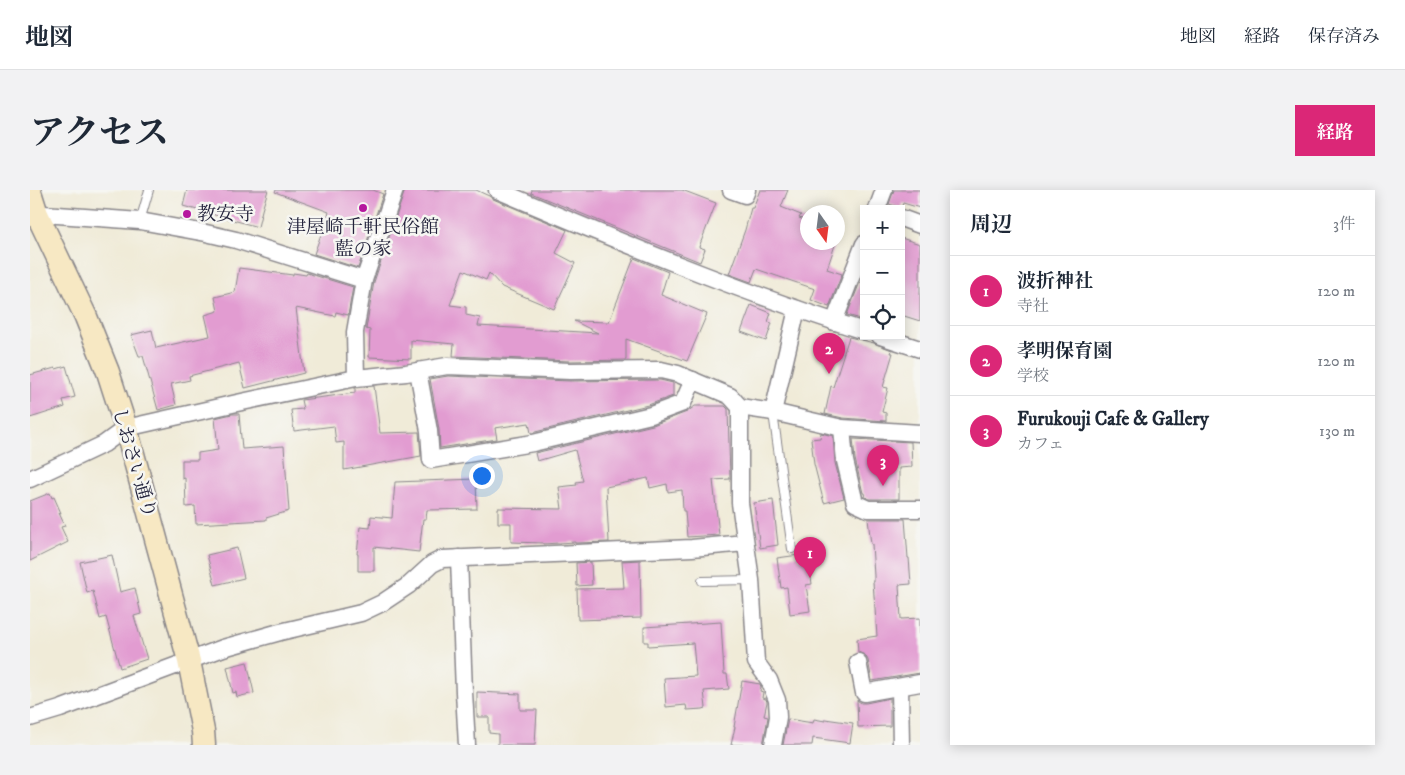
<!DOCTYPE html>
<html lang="ja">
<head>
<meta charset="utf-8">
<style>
	:root { --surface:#fff; --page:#f2f2f3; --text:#1f2937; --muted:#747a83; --line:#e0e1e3; --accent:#db2777 }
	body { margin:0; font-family:"IM FELL DW Pica","Noto Serif JP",serif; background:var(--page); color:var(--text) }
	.controls { position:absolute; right:15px; top:15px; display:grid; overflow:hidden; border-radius:0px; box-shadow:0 2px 12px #0003 }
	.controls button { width:45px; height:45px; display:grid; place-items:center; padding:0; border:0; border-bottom:1px solid var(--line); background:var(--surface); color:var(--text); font:25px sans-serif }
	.compass { position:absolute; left:770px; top:15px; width:45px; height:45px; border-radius:50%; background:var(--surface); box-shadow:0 2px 12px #0003; rotate:166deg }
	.you { position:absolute; left:451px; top:285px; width:18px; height:18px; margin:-12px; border:4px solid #fff; border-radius:50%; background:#1a73e8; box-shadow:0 0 0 8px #1a73e833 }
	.badge { display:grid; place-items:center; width:32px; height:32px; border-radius:50%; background:var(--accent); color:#fff; font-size:16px; font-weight:700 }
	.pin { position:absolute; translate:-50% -41px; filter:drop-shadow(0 1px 2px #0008) }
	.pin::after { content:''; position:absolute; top:26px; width:18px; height:15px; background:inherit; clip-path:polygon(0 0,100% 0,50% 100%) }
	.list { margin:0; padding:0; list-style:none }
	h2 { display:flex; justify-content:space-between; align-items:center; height:65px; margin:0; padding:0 20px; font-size:21px }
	h2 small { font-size:16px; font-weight:400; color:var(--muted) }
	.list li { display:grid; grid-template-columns:32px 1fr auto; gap:15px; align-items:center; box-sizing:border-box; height:70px; padding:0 20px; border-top:1px solid var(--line) }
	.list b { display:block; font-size:19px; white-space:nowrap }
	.list p { margin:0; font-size:16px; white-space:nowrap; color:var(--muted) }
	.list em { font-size:16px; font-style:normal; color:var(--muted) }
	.icon { flex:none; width:28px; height:28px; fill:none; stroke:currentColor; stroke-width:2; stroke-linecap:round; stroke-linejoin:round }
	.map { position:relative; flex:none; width:890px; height:555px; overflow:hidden; border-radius:0px }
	header { display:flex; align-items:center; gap:30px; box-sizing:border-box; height:70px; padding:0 25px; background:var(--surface); border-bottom:1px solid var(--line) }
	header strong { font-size:24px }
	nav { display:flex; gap:28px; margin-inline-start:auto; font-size:18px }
	.intro { display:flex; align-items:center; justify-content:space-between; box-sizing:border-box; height:120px; padding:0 30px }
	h1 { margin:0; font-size:35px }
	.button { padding:12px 22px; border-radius:0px; background:var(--accent); color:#fff; font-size:18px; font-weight:700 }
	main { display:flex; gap:30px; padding:0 30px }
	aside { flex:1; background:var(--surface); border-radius:0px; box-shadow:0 2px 12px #0003 }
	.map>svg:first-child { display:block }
	.building { fill:#e29cd1 }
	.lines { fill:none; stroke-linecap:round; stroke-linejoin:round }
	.lane-casing { stroke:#89868a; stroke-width:10 }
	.street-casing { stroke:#89868a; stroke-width:19 }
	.secondary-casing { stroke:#89868a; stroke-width:25 }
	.lane { stroke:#fff; stroke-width:8 }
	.street { stroke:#fff; stroke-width:16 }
	.secondary { stroke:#f7e8c3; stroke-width:22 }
	.poi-dot { fill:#b5179e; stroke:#f6f6f2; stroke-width:2 }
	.labels { text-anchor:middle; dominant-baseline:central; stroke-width:5; stroke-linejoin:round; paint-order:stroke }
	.poi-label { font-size:19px; fill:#22223b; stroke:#f6f6f2; text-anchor:start }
	.street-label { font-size:19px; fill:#22223b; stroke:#f6f6f2 }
</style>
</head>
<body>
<header>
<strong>地図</strong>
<nav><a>地図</a><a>経路</a><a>保存済み</a></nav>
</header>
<div class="intro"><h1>アクセス</h1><a class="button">経路</a></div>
<main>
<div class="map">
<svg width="890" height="555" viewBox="0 0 890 555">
	<rect width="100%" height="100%" fill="#f6f6f2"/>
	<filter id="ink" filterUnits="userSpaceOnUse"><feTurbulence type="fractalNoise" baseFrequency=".02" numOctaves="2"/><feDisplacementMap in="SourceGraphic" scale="10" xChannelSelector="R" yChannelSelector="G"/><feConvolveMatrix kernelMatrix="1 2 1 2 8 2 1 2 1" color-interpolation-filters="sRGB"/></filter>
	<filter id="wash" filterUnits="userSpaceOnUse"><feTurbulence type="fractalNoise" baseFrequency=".0096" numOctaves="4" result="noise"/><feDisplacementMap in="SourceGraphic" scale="20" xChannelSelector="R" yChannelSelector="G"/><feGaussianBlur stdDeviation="1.12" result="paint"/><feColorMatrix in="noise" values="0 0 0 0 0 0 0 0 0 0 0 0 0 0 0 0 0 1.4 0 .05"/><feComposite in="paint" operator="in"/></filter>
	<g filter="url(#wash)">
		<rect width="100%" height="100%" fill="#f0ebd8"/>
		<g id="blocks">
			<g class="building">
				<polygon points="157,0 238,0 232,20 228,37 153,16"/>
				<polygon points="246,0 343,0 353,4 328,78 284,64 299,22 245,2"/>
				<polygon points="375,0 446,0 459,6 463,9 537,40 526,63 545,73 524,119 472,97 459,83 456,90 433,80 420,115 436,117 436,125 450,128 448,136 568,143 544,131 579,132 604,68 638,82 631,105 677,124 657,171 596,149 596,170 540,171 423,166 424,154 381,150 381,169 339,167 340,140 336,139 344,92"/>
				<polygon points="502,0 652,0 686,13 669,57 675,59 670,72 501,3"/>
				<polygon points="730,0 758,0 751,17 771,25 769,28 778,31 778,52 806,52 797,79 812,84 799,117 781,110 785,99 726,79 721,92 699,84 715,40 721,18 723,18"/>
				<polygon points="864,0 890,0 890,18 873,13 871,18 859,14"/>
				<polygon points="871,48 890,54 890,131 871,125"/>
				<polygon points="209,78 263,85 263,83 276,85 277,83 323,97 318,125 306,122 305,126 266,118 274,183 215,198 209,173 159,186 160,190 141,194 146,215 128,220 113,166 109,166 101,145 122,140 126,158 180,146 175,125 188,121 185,107 205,102"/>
				<polygon points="830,92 834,93 834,130 817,125"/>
				<polygon points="721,115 741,123 738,132 742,133 736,151 711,142"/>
				<polygon points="819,147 844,153 862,160 861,163 863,163 853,197 858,198 852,222 856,223 856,231 813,228 795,224 801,196 803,197"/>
				<polygon points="36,176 45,207 33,210 35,217 0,228 0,185 25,178 26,179"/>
				<polygon points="418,186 540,191 630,190 643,193 643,206 618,215 501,243 499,233 465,238 467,249 410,258 409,239 400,189"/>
				<polygon points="344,196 350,243 389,242 391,266 314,280 314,252 306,253 304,236 264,241 261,220 273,219 271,210 325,203 325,198"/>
				<polygon points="665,216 695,216 698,219 700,289 683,290 689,345 657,347 655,321 653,321 652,300 638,302 637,294 620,298 618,288 576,297 579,352 545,353 545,352 513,354 513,353 481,352 481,333 468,333 468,318 532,319 529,297 547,295 546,292 553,291 545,260 507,271 505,263 623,235 657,222"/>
				<polygon points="202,224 209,224 212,259 254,256 259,321 236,328 236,330 166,334 165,316 156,317 155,288 152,289 152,270 168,270 168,263 188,260 185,228"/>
				<polygon points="791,243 803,246 805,273 814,308 794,313 784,274 781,249 790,248"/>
				<polygon points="823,249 881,252 882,277 869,278 869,309 840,309 835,307 834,303 833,303 825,269"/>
				<polygon points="446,289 447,319 397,320 396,329 393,329 389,362 344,357 344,381 328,381 328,364 327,364 330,337 340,338 341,326 362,328 365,292"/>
				<polygon points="20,303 22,308 24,307 31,323 29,323 35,336 31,337 38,352 0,371 0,311"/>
				<polygon points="743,310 748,355 730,358 724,313"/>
				<polygon points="838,329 875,329 878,368 879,368 881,394 869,395 871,429 890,428 890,483 842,491 838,470 835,465 828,462 827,449 847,446 843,392 844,392 844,386 842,354 841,354"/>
				<polygon points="207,358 214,388 185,395 177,365"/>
				<polygon points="82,365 90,402 105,398 111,424 104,426 117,469 90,478 76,427 70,429 63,401 57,403 50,372"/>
				<polygon points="769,365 769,369 778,368 782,394 776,395 780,421 760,424 757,397 751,398 747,368"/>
				<polygon points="610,370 611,428 548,430 547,399 594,398 592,371"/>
				<polygon points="561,372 562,395 547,396 546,373"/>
				<polygon points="691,432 694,484 697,484 699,499 674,501 676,518 673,519 657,520 656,515 636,517 634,488 666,486 663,453 618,456 618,452 614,452 614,437"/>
				<polygon points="217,472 224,503 207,507 206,502 203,503 197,477"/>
				<polygon points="712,491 730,494 731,497 730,501 733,502 732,508 736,509 737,512 734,526 738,527 733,555 701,555 705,537 704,537"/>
				<polygon points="447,502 490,504 490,520 507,520 505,555 468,555 468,544 459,543 459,527 447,527"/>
				<polygon points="860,508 860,536 828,537 827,510 831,513 836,513"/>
				<polygon points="758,529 783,533 784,529 795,531 795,529 823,533 820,553 783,548 782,555 753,555"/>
			</g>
		</g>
	</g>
	<g filter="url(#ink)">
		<use href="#blocks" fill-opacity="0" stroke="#89868a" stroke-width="1"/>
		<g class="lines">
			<defs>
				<g id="lane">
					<polyline points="110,31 119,0"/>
					<polyline points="743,223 762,359"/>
					<polyline points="672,391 721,390"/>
				</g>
				<g id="street">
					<path d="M467,0C588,51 709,102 834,141"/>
					<polyline points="701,0 715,5 717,0"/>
					<polyline points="847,19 854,0"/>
					<polyline points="0,23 110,31 176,43 206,50 334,90"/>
					<polyline points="871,28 890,35"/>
					<polyline points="804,132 834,54"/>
					<polyline points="850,146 890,159"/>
					<polyline points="388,181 399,241 401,270 503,253 621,225 653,213 663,190"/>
					<polyline points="326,188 325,142 334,90 365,0"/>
					<polyline points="710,217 710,313 721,390 726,472 739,490 747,510 748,527 743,555"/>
					<polyline points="743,222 767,119"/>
					<polyline points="812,238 815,271 825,313 838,319 890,319"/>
					<polyline points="0,289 74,254 96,238 207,213 326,188 376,183 417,176 540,181 631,180 648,184 700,206 710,217 743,222 812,238 890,243"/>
					<polyline points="429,368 434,502 437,555"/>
					<polyline points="828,472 834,503 890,493"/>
					<polyline points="870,497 871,555"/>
					<polyline points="0,528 30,519 193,458 250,442 331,423 352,413 379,395 402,374 412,369 662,358 715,353"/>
				</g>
				<polyline id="secondary" points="0,2 7,24 56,127 78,182 96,238 159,471 173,541 174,555"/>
			</defs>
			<use href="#lane" class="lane-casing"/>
			<use href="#street" class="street-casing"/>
			<use href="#secondary" class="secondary-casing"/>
			<use href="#lane" class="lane"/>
			<use href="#street" class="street"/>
			<use href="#secondary" class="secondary"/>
		</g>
	</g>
	<g class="poi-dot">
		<circle cx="333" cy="18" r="5"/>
		<circle cx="157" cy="24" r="5"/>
	</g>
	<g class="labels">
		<g class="poi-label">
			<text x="167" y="24">教安寺</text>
			<text x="333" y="37" text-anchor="middle">津屋崎千軒民俗館<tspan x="333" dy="22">藍の家</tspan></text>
		</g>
		<g class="street-label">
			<text transform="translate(104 273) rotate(74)">しおさい通り</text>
		</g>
	</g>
</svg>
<div class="controls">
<button>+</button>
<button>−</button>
<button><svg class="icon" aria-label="locate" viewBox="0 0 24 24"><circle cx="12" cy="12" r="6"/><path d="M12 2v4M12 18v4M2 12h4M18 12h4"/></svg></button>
</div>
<svg class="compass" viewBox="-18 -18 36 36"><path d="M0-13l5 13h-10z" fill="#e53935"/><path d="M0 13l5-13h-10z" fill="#747a83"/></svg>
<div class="you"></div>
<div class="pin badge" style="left:780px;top:388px">1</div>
<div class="pin badge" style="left:799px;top:184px">2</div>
<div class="pin badge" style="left:853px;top:296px">3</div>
</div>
<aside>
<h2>周辺<small>3件</small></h2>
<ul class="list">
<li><span class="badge">1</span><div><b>波折神社</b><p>寺社</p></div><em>120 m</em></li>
<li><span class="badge">2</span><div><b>孝明保育園</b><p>学校</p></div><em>120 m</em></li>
<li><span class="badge">3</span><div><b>Furukouji Cafe &amp; Gallery</b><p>カフェ</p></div><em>130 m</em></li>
</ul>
</aside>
</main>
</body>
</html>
